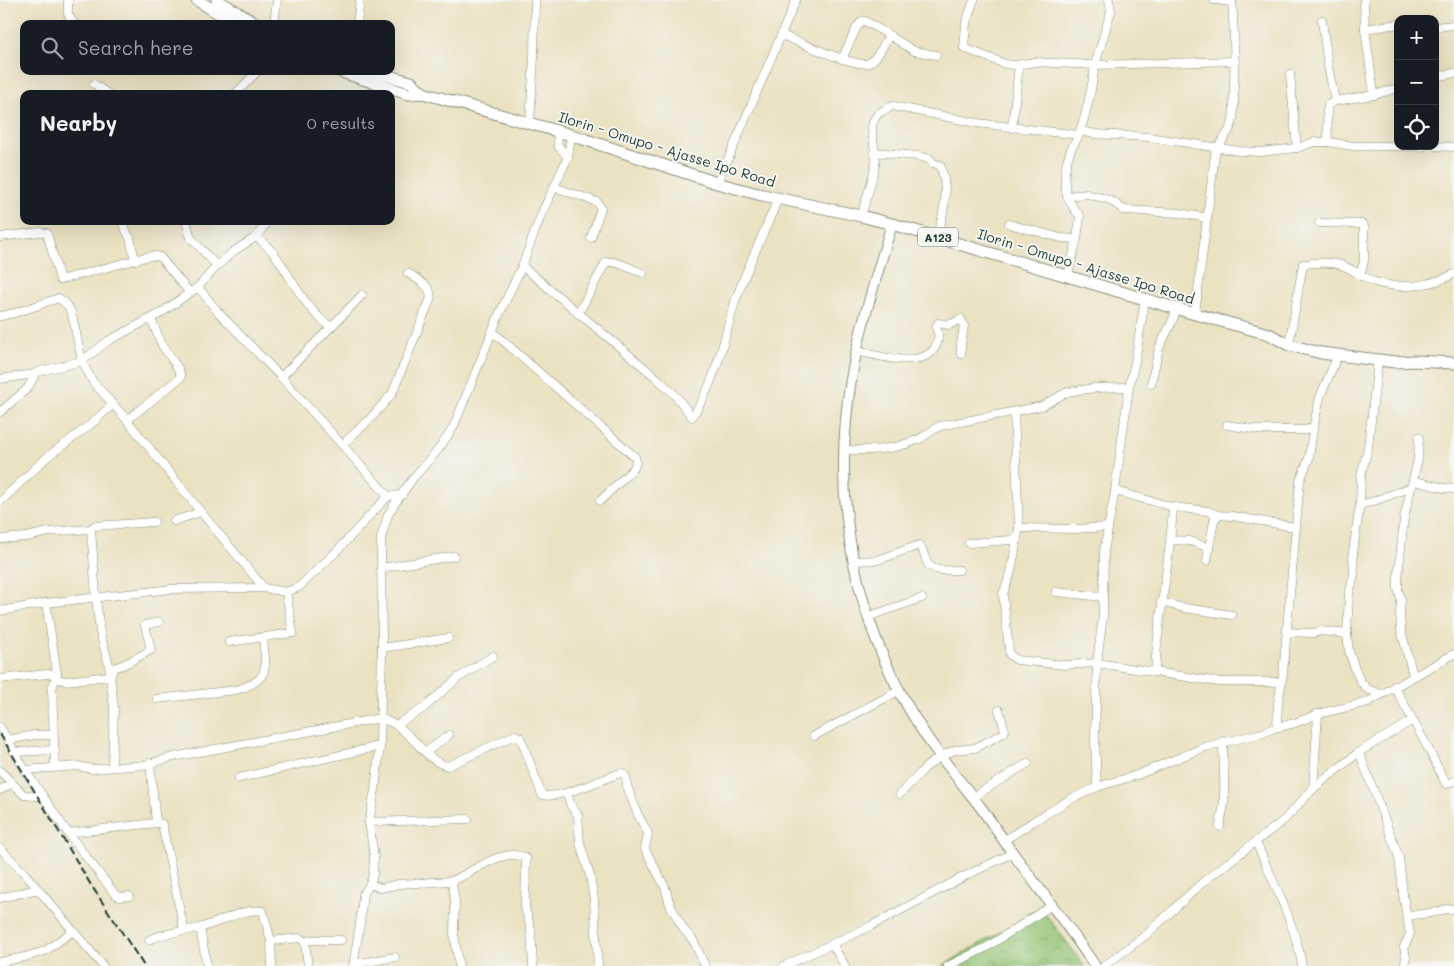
<!DOCTYPE html>
<html lang="en">
<head>
<meta charset="utf-8">
<style>
	:root { --surface:#171b24; --page:#242831; --text:#f1f3f6; --muted:#9ea1a6; --line:#363941 }
	body { margin:0; font-family:Mali,sans-serif; background:var(--page); color:var(--text) }
	.controls { position:absolute; right:15px; top:15px; display:grid; overflow:hidden; border-radius:10px; box-shadow:0 5px 20px #0002 }
	.controls button { width:45px; height:45px; display:grid; place-items:center; padding:0; border:0; border-bottom:1px solid var(--line); background:var(--surface); color:var(--text); font:25px sans-serif }
	.list { margin:0; padding:0; list-style:none }
	h2 { display:flex; justify-content:space-between; align-items:center; height:65px; margin:0; padding:0 20px; font-size:21px }
	h2 small { font-size:16px; font-weight:400; color:var(--muted) }
	.icon { flex:none; width:28px; height:28px; fill:none; stroke:currentColor; stroke-width:2; stroke-linecap:round; stroke-linejoin:round }
	.map { position:relative; flex:none; width:1454px; height:966px; overflow:hidden }
	.search { position:absolute; background:var(--surface); box-shadow:0 5px 20px #0002; left:20px; top:20px; width:375px; height:55px; display:flex; align-items:center; gap:12px; box-sizing:border-box; padding:0 18px; border-radius:10px; color:var(--muted); font-size:19px }
	.panel { position:absolute; background:var(--surface); box-shadow:0 5px 20px #0002; left:20px; top:90px; width:375px; height:135px; border-radius:10px }
	.map>svg:first-child { display:block }
	.park { fill:url(#park-crowns); stroke:#5a8054 }
	.lines { fill:none; stroke-linecap:round; stroke-linejoin:round }
	.minor-casing { stroke:#85907b; stroke-width:9 }
	.major-casing { stroke:#85907b; stroke-width:12 }
	.highway-casing { stroke:#85907b; stroke-width:13 }
	.minor { stroke:#fff; stroke-width:8 }
	.major { stroke:#fff; stroke-width:10 }
	.highway { stroke:#fff; stroke-width:11 }
	.rail { stroke:#1f3d34; stroke-width:2; stroke-dasharray:8 4; stroke-linecap:butt }
	.labels { text-anchor:middle; dominant-baseline:central; stroke-width:4; stroke-linejoin:round; paint-order:stroke }
	.shield { fill:#f6f6f2; stroke:#60746d; stroke-width:1 }
	.shield-label { font-size:12px; font-weight:bold; fill:#1f3d34 }
	.street-label { font-size:14px; fill:#1f3d34; stroke:#f6f6f2 }
</style>
</head>
<body>
<div class="map">
<svg width="1454" height="966" viewBox="0 0 1454 966">
	<defs>
		<pattern id="park-crowns" width="20" height="18" patternUnits="userSpaceOnUse" patternTransform="scale(1.25)"><rect width="20" height="18" fill="#94c474"/><path d="M2 6a3 3 0 1 1 6 0M12 15a3 3 0 1 1 6 0" fill="none" stroke="#78a060"/></pattern>
	</defs>
	<rect width="100%" height="100%" fill="#f6f6f2"/>
	<filter id="ink" filterUnits="userSpaceOnUse"><feTurbulence type="fractalNoise" baseFrequency=".02" numOctaves="2"/><feDisplacementMap in="SourceGraphic" scale="10" xChannelSelector="R" yChannelSelector="G"/><feConvolveMatrix kernelMatrix="1 2 1 2 8 2 1 2 1" color-interpolation-filters="sRGB"/></filter>
	<filter id="wash" filterUnits="userSpaceOnUse"><feTurbulence type="fractalNoise" baseFrequency=".0096" numOctaves="4" result="noise"/><feDisplacementMap in="SourceGraphic" scale="20" xChannelSelector="R" yChannelSelector="G"/><feGaussianBlur stdDeviation="1.12" result="paint"/><feColorMatrix in="noise" values="0 0 0 0 0 0 0 0 0 0 0 0 0 0 0 0 0 1.4 0 .05"/><feComposite in="paint" operator="in"/></filter>
	<g filter="url(#wash)">
		<rect width="100%" height="100%" fill="#ebe2c2"/>
		<polygon class="park" points="1041,908 1085,966 942,966"/>
	</g>
	<g filter="url(#ink)">
		<g class="lines">
			<defs>
				<g id="minor">
					<polyline points="68,0 68,14 74,24"/>
					<path d="M974,0L966,23L964,48L1005,64L1015,65L1035,62L1095,65C1092,88 1087,112 1079,134C1078,138 1075,143 1072,147C1061,172 1061,196 1080,216L1077,239L1068,276"/>
					<polyline points="1109,0 1111,11 1095,65 1235,61"/>
					<polyline points="1214,0 1232,2"/>
					<polyline points="1364,0 1365,29 1374,95"/>
					<polyline points="1322,20 1328,66 1335,101"/>
					<polyline points="274,24 277,0"/>
					<polyline points="357,24 360,0"/>
					<polyline points="1435,27 1454,25"/>
					<polyline points="1365,29 1398,24"/>
					<path d="M781,35C795,40 858,69 869,63C878,58 884,44 889,35L914,51L936,55"/>
					<polyline points="842,59 857,27 862,21 865,21 889,35"/>
					<polyline points="1290,74 1297,148"/>
					<polyline points="1435,77 1454,73"/>
					<polyline points="94,84 108,94"/>
					<polyline points="235,94 258,71"/>
					<polyline points="530,123 534,56 535,0"/>
					<polyline points="1012,128 1019,65"/>
					<polyline points="557,131 558,146 568,157"/>
					<polyline points="1080,131 1095,134 1149,137 1239,151 1260,152 1297,148 1314,142 1328,142 1353,146 1425,146"/>
					<polyline points="1328,142 1327,111 1328,105 1335,101 1374,95 1398,88"/>
					<polyline points="1435,146 1454,147"/>
					<path d="M874,152L917,156L930,159L933,163L940,165C949,187 944,215 937,237"/>
					<polyline points="717,183 730,155 796,0"/>
					<polyline points="554,187 597,202 601,208 591,238"/>
					<polyline points="1067,196 1087,194 1110,200 1124,210 1180,213 1207,218"/>
					<path d="M861,216C866,199 872,183 875,166C880,144 856,118 893,106L977,123L1079,135"/>
					<polyline points="186,221 191,238 217,266"/>
					<polyline points="1319,223 1362,224 1364,226 1364,261 1360,276"/>
					<polyline points="1009,224 1061,238 1077,239"/>
					<polyline points="0,237 40,232 47,233 60,280 135,260 130,238 121,221"/>
					<path d="M256,237C264,243 272,250 278,259C295,284 306,310 331,327L281,377"/>
					<path d="M135,260C143,258 152,254 160,257L190,293"/>
					<path d="M522,266L658,379L676,396L692,417C716,383 723,341 735,302C747,267 764,233 778,199"/>
					<polyline points="198,287 218,312 281,377 388,496"/>
					<path d="M578,314L606,262C619,260 631,270 643,273"/>
					<path d="M1195,314L1215,154C1218,143 1228,136 1232,124C1235,112 1234,98 1234,85C1235,57 1234,29 1232,0"/>
					<path d="M0,316C20,313 39,304 59,298L68,306L72,314L82,361L93,382L127,420L201,512L264,588"/>
					<polyline points="331,327 362,295"/>
					<polyline points="492,331 635,457 636,462 634,468 600,501"/>
					<path d="M1289,345L1303,264C1313,263 1331,261 1341,265C1353,269 1363,278 1375,282C1401,290 1430,286 1454,274"/>
					<path d="M857,351C878,356 928,371 937,343C939,336 939,334 936,328L938,323L949,325L961,319L964,326L961,344V354"/>
					<polyline points="1378,360 1368,447 1361,476 1360,505 1353,551 1354,575 1349,594 1347,634 1349,651 1356,672 1361,682 1367,689 1381,694"/>
					<polyline points="0,379 35,374"/>
					<polyline points="1151,384 1159,348 1171,324 1177,309"/>
					<polyline points="0,412 27,389 37,372 82,361 108,341 161,313 198,287 217,266 234,251 256,237 268,221"/>
					<polyline points="1014,412 1019,528 1011,572 1003,594 1009,650 1010,655 1017,660 1065,665 1097,663 1219,682 1281,682"/>
					<polyline points="127,420 181,377 179,370 162,345 151,319"/>
					<polyline points="1227,425 1259,430 1306,430 1313,427"/>
					<path d="M342,445L370,419L392,394L430,300C434,287 418,280 408,273"/>
					<path d="M844,450C870,451 893,450 917,440C925,437 931,430 940,426L1042,406L1067,392L1095,388L1129,387"/>
					<polyline points="1414,481 1444,488 1454,489"/>
					<polyline points="1115,491 1173,507 1208,511 1217,515 1232,516 1295,527"/>
					<polyline points="0,502 47,457 90,425 113,404"/>
					<polyline points="1360,505 1374,501 1412,487"/>
					<polyline points="174,521 201,512"/>
					<polyline points="1019,528 1075,529 1108,527"/>
					<polyline points="0,539 27,537 48,532 91,529"/>
					<polyline points="1171,540 1190,541 1209,548 1214,521 1217,515"/>
					<polyline points="969,543 1012,540 1017,537"/>
					<path d="M853,561L878,560L919,545C923,549 924,554 926,560C930,573 947,570 959,570"/>
					<polyline points="1207,561 1209,548"/>
					<polyline points="381,568 454,556"/>
					<polyline points="1056,592 1103,597"/>
					<polyline points="1161,602 1184,608 1232,615"/>
					<polyline points="46,603 57,673 52,689 55,767"/>
					<polyline points="0,611 46,603 172,589 264,588 286,592 299,587 336,552 388,496 402,495"/>
					<polyline points="867,617 922,598"/>
					<polyline points="1286,632 1314,633 1321,631 1347,634"/>
					<polyline points="229,642 293,633 286,592"/>
					<polyline points="382,648 448,638"/>
					<path d="M1155,671C1158,616 1170,562 1173,507"/>
					<polyline points="1413,675 1401,630 1400,613 1401,600 1398,589 1398,578 1404,518 1418,459 1419,437"/>
					<polyline points="55,678 65,681 110,676 114,668 125,664 151,650 145,625 159,622"/>
					<polyline points="0,679 57,673"/>
					<polyline points="1394,686 1427,746 1446,784 1454,781"/>
					<path d="M157,699L236,690C271,680 266,669 263,638"/>
					<polyline points="396,725 424,708 458,678 493,656"/>
					<polyline points="0,727 25,770 68,833 156,823 150,763"/>
					<polyline points="1277,727 1278,703 1283,674 1300,481 1309,458 1313,429 1320,397 1338,355"/>
					<polyline points="814,736 900,690"/>
					<polyline points="7,740 35,735 53,735"/>
					<polyline points="15,752 55,750"/>
					<polyline points="426,752 449,735"/>
					<polyline points="1359,752 1399,857 1403,894 1410,934 1404,947 1406,957 1404,966"/>
					<polyline points="112,767 114,709 109,665 100,633 96,597 91,529 94,526 154,522"/>
					<path d="M25,770L78,766L92,769L145,765L173,757L381,718C386,721 391,722 396,725C413,735 428,763 448,766L515,735L520,737L523,744L542,795C558,800 603,779 620,773L624,774L626,777L627,786L638,815L648,833L645,849L665,887L670,905L684,930L693,940L705,966"/>
					<polyline points="0,771 24,795 43,797"/>
					<polyline points="239,778 380,746"/>
					<polyline points="1097,787 1095,739 1097,663 1103,615 1104,551 1115,491 1129,387 1135,362 1145,299"/>
					<polyline points="1313,789 1318,714"/>
					<polyline points="0,790 11,784"/>
					<polyline points="567,793 571,806 578,815 580,843 590,876 594,900 598,966"/>
					<polyline points="900,794 926,767 941,756 955,750 975,748 1004,733 1005,730 999,710"/>
					<polyline points="973,797 1028,763"/>
					<polyline points="369,822 468,819"/>
					<polyline points="156,823 162,824 184,930"/>
					<path d="M1220,827C1221,817 1224,808 1224,799C1225,780 1223,761 1223,741"/>
					<polyline points="68,833 114,893 119,897 129,896"/>
					<polyline points="1005,840 1034,821 1071,799 1097,787 1137,775 1205,747 1263,733 1274,728 1295,723 1318,714 1368,702 1454,654"/>
					<path d="M1256,842C1272,880 1296,925 1302,966"/>
					<polyline points="0,848 25,874 103,966"/>
					<path d="M452,881C472,873 503,846 526,858L525,908L531,930L533,966"/>
					<polyline points="370,884 381,888 399,884 452,881 455,901 454,934 459,966"/>
					<polyline points="0,898 38,889"/>
					<polyline points="1406,916 1437,912 1446,909 1454,909"/>
					<polyline points="200,928 207,966"/>
					<path d="M149,940C163,932 183,932 199,928C218,924 243,907 263,911L271,941L272,966"/>
					<polyline points="271,941 300,938 305,942"/>
					<polyline points="305,942 309,940 341,940"/>
					<polyline points="305,942 308,966"/>
					<polyline points="832,944 845,966"/>
					<polyline points="0,962 25,957 45,951 73,931"/>
					<polyline points="354,962 361,963 395,957"/>
					<polyline points="353,966 360,924 363,894 370,884 373,875 374,857 369,822 375,790 380,746 382,648 381,538 388,515 396,502 414,477 438,450 453,428 499,315 522,266 541,215 568,157 571,135"/>
					<polyline points="784,966 871,926 965,876 1013,853"/>
					<polyline points="948,966 987,947 1052,905"/>
					<polyline points="1104,966 1146,935 1204,881 1284,820 1313,789 1359,752 1413,720"/>
				</g>
				<path id="major" d="M892,224C873,288 851,353 846,420C836,530 863,638 922,730C940,758 962,783 982,809C993,825 1004,841 1015,856C1042,893 1070,928 1095,966"/>
				<g id="highway">
					<polyline points="197,0 236,24"/>
					<polyline points="217,0 257,24"/>
					<polyline points="339,71 408,94 423,93 571,135 717,183 758,194 861,216 892,224 1195,314 1269,334 1289,345 1321,353 1395,362 1415,361 1454,363"/>
					<polyline points="370,71 411,82 423,93"/>
				</g>
			</defs>
			<use href="#minor" class="minor-casing"/>
			<use href="#major" class="major-casing"/>
			<use href="#highway" class="highway-casing"/>
			<use href="#minor" class="minor"/>
			<use href="#major" class="major"/>
			<use href="#highway" class="highway"/>
			<polyline class="rail" points="0,734 91,885 144,966"/>
		</g>
	</g>
	<g class="labels">
		<rect class="shield" x="918" y="227.5" width="40" height="19" rx="4"/>
		<g class="shield-label">
			<text x="938" y="237">A123</text>
		</g>
		<g class="street-label">
			<text transform="translate(667 149) rotate(17)">Ilorin - Omupo - Ajasse Ipo Road</text>
			<text transform="translate(1086 266) rotate(17)">Ilorin - Omupo - Ajasse Ipo Road</text>
		</g>
	</g>
</svg>
<div class="controls">
<button>+</button>
<button>−</button>
<button><svg class="icon" aria-label="locate" viewBox="0 0 24 24"><circle cx="12" cy="12" r="6"/><path d="M12 2v4M12 18v4M2 12h4M18 12h4"/></svg></button>
</div>
<div class="search"><svg class="icon" aria-label="search" viewBox="0 0 24 24"><circle cx="10" cy="10" r="6"/><path d="M15 15l6 6"/></svg>Search here</div>
<section class="panel">
<h2>Nearby<small>0 results</small></h2>
<ul class="list">
</ul>
</section>
</div>
</body>
</html>
